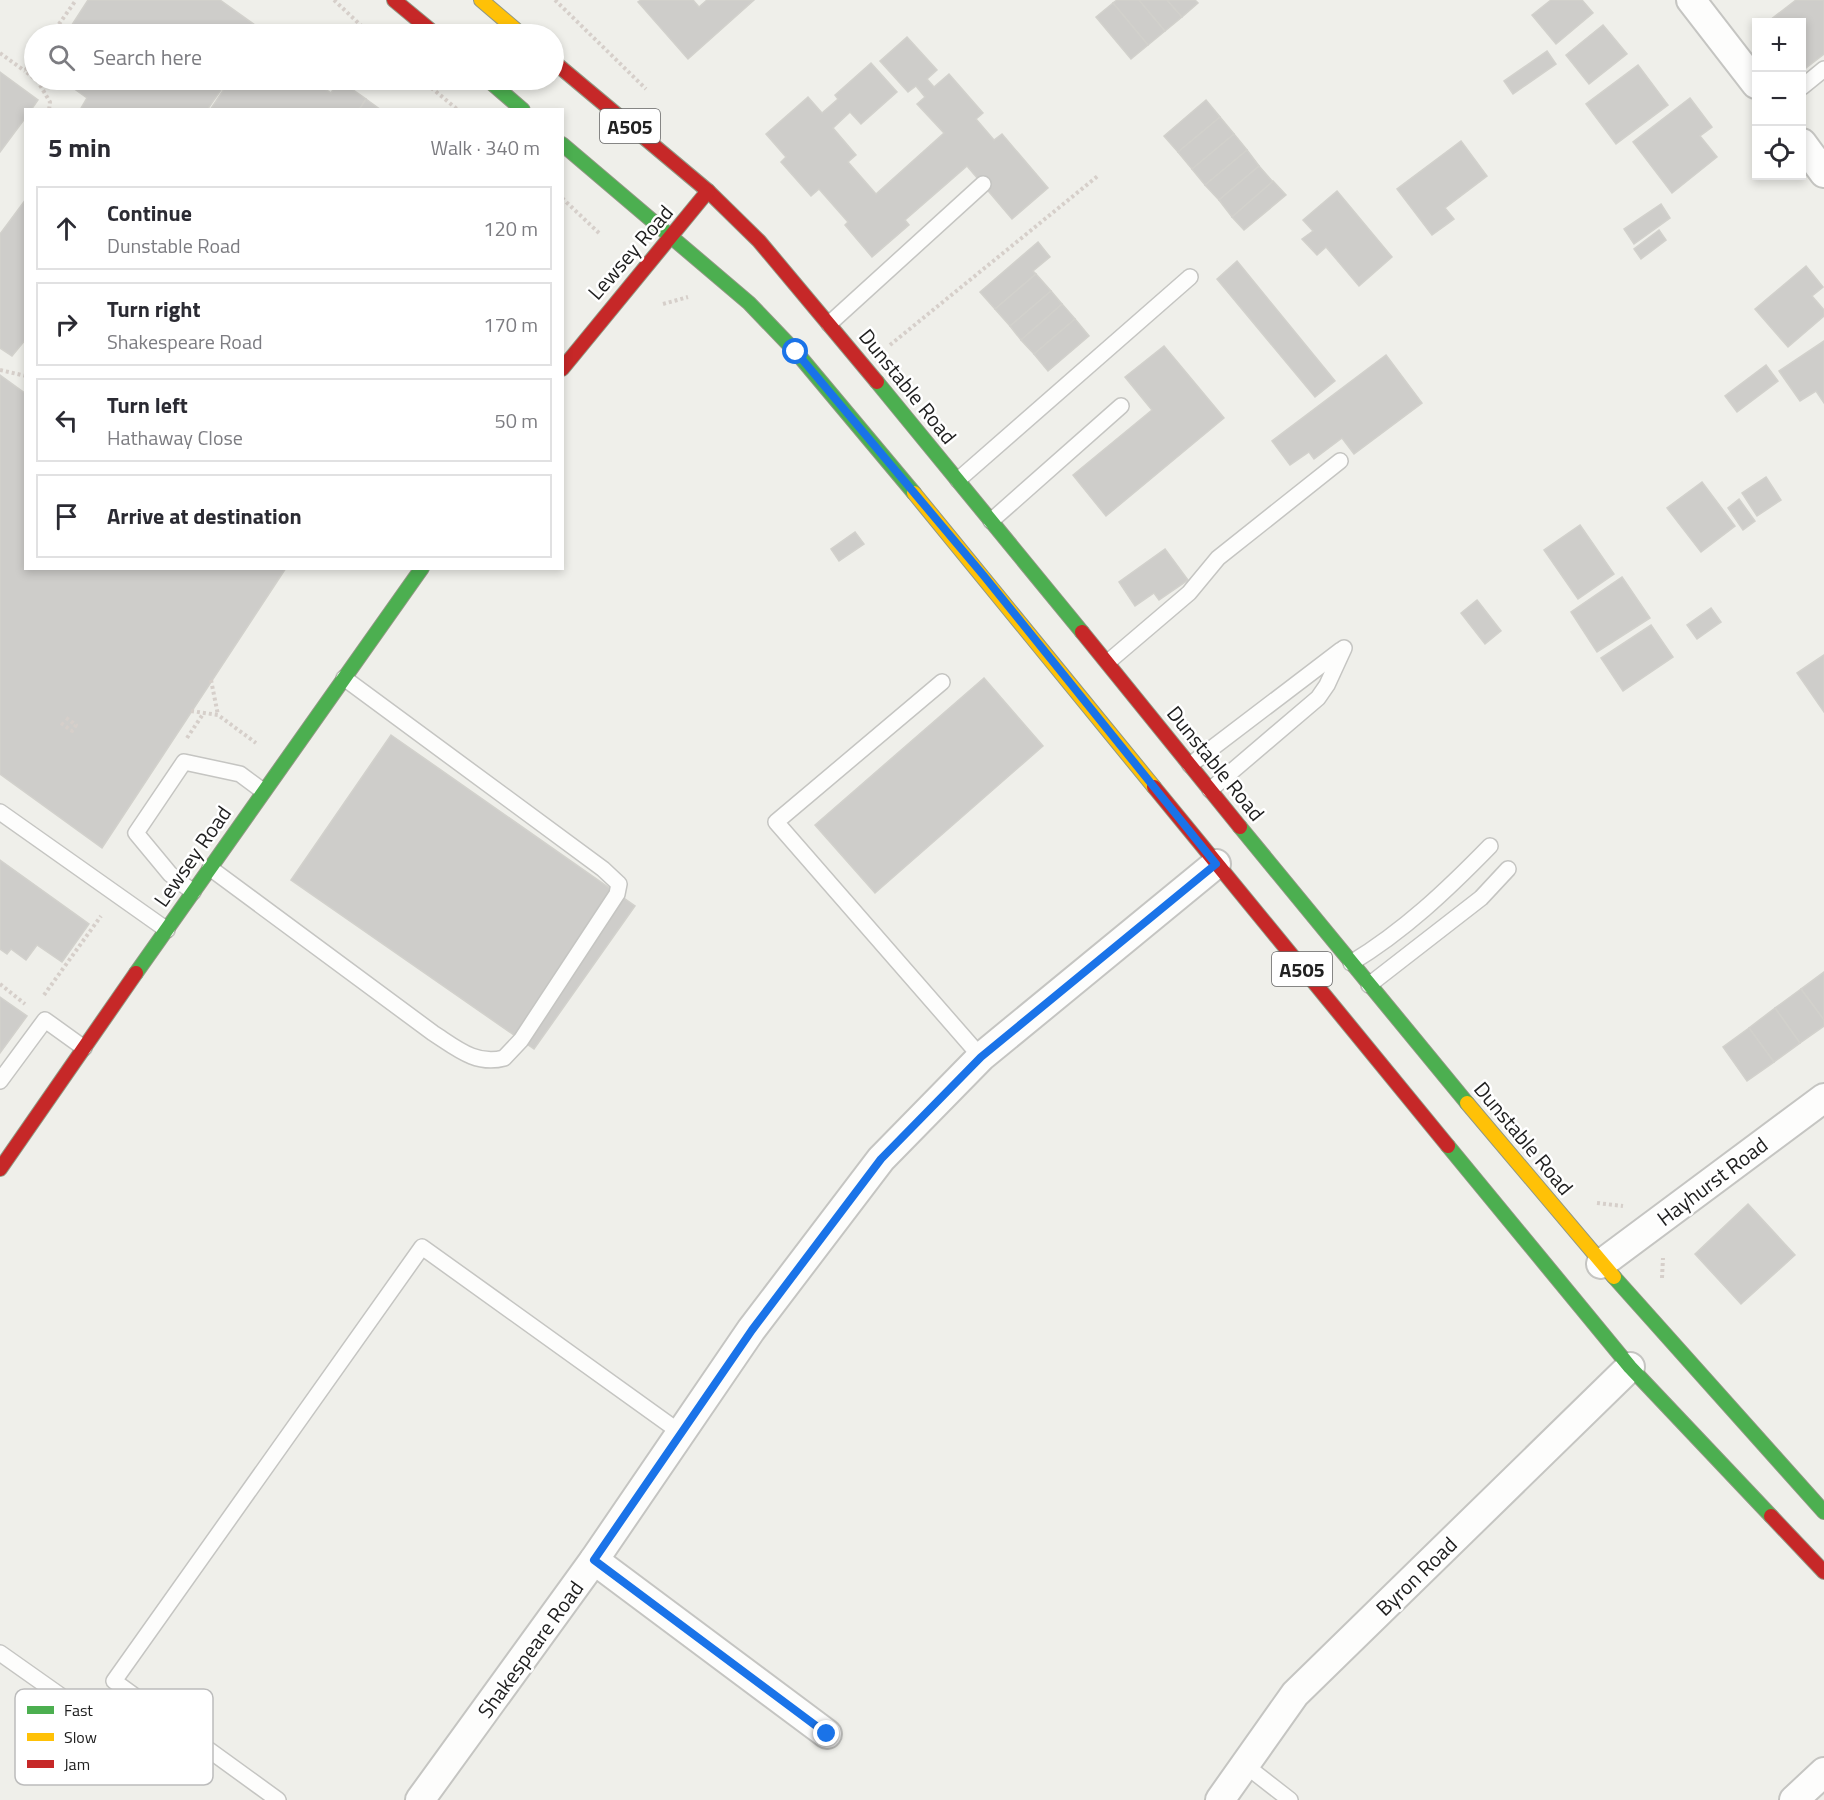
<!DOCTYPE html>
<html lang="en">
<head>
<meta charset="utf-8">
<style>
	:root { --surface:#fff; --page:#f2f2f3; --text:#2b2b33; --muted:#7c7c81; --line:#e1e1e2 }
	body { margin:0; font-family:"Titillium Web",sans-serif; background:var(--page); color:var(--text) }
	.controls { position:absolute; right:18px; top:18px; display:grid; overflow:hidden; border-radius:0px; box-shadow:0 3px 9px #0003 }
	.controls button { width:54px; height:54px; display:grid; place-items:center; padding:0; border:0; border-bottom:2px solid var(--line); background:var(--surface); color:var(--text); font:30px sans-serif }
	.stop { position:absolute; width:18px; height:18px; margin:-14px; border:4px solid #1a73e8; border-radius:50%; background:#fff }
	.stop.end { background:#1a73e8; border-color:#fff; box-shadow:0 2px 6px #0008 }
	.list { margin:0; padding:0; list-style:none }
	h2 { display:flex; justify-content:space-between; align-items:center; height:78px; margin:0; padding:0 24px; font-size:26px }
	h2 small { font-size:20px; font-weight:400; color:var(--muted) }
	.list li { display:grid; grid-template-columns:39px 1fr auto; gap:18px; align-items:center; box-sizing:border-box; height:84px; margin:0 12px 12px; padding:0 12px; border:2px solid var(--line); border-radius:0px }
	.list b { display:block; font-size:22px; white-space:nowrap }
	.list p { margin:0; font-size:20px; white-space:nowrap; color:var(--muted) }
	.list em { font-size:20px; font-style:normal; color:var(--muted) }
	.icon { flex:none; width:33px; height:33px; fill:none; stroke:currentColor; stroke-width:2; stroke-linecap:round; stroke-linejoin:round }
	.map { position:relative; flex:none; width:1824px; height:1800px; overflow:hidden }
	.search { position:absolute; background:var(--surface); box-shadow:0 3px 9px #0003; left:24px; top:24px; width:540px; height:66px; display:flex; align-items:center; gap:15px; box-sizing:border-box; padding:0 21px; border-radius:33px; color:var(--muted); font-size:22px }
	.panel { position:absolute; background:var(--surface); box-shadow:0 3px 9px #0003; left:24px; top:108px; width:540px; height:462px; border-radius:0px }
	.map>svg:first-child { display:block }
	.building { fill:#cecdca; stroke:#d2d1cc; stroke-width:1.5 }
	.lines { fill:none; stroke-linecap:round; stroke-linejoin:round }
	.lane-casing { stroke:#c5c5c2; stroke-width:18 }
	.street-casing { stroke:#c5c5c2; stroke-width:32 }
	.fast-casing { stroke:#919884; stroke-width:16 }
	.slow-casing { stroke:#919884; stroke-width:16 }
	.jam-casing { stroke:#919884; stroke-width:16 }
	.path { stroke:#d6cfca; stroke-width:4; stroke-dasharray:3 3; stroke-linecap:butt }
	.lane { stroke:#fdfdfc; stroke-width:15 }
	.street { stroke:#fdfdfc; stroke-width:28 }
	.fast { stroke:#4caf50; stroke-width:14 }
	.slow { stroke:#ffc107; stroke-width:14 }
	.jam { stroke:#c62828; stroke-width:14 }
	.route { stroke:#1a73e8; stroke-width:8 }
	.labels { text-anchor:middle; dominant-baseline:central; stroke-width:5; stroke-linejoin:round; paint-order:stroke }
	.shield { fill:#fff; stroke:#646464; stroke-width:1.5 }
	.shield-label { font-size:20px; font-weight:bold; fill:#212121 }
	.street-label { font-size:21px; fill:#212121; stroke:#fff }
	.key { fill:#fff; stroke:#bcbcbc; stroke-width:1.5 }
	.key-label { font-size:16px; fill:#212121 }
</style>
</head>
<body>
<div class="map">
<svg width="1824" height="1800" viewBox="0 0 1824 1800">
	<rect width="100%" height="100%" fill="#efefea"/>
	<g class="building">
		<polygon points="88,0 220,0 262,30 259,34 66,34"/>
		<polygon points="641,0 693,0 699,7 707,0 754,0 688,59 638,2"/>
		<polygon points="1117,0 1139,0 1165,31 1148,45 1113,3"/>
		<polygon points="1139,0 1167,0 1182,17 1165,31"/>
		<polygon points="1167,0 1195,0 1198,3 1182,17"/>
		<polygon points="1551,0 1582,0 1593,13 1556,44 1532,15"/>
		<polygon points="1796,0 1824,0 1824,54 1806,68 1802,62 1802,22 1772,22 1770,20"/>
		<polygon points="1113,3 1148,45 1131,59 1096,17"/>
		<polygon points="1603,25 1627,54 1589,84 1566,55"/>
		<polygon points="907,37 937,70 927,79 934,87 949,74 983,113 976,119 994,140 1002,134 1048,188 1012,219 967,166 905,220 909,225 872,257 845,225 848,222 819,189 811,196 781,162 786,157 766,134 808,97 822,113 838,99 835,95 871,63 897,92 861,124 850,112 833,128 856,155 848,162 876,194 944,133 917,104 925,97 916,86 908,92 880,61"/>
		<polygon points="1547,51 1556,64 1513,94 1504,81"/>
		<polygon points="1638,65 1668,105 1616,144 1586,104"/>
		<polygon points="0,72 38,100 31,110 26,110 26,117 0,152"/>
		<polygon points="62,80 228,80 207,110 80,110 87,98"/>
		<polygon points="230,80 311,80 331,93 339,80 366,99 359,110 210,110"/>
		<polygon points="1690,98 1712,127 1700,136 1717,157 1672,193 1633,142"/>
		<polygon points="366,99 381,110 359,110"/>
		<polygon points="1206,100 1220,117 1178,152 1164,136"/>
		<polygon points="1220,117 1234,134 1192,169 1178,152"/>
		<polygon points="1234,134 1247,150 1205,185 1192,169"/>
		<polygon points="1461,141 1487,176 1445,208 1454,219 1432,235 1397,189"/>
		<polygon points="1247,150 1259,166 1219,200 1205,185"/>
		<polygon points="1259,166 1273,182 1232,217 1219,200"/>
		<polygon points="1273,181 1286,195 1244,230 1232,217"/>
		<polygon points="1337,191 1392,257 1359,286 1326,247 1317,255 1302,239 1313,231 1303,220"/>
		<polygon points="26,199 26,339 12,356 0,348 0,234"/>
		<polygon points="1661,204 1670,218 1634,244 1624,229"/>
		<polygon points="1659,230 1666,240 1641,259 1634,249"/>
		<polygon points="1038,242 1050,257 1033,271 1036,274 995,309 980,292"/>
		<polygon points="1237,261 1335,381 1315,397 1217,279"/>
		<polygon points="1806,266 1823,287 1812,296 1824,310 1824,316 1788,347 1755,309"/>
		<polygon points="1036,274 1051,291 1010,326 995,309"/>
		<polygon points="1051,291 1062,304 1021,340 1010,326"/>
		<polygon points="1062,304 1075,319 1034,354 1021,340"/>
		<polygon points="1075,319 1089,336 1048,371 1034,354"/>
		<polygon points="1824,341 1824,403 1816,391 1800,401 1779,371"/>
		<polygon points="1164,346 1224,418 1106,516 1073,475 1152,410 1125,377"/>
		<polygon points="1386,355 1422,403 1354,454 1342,438 1314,459 1309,452 1290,465 1272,441"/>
		<polygon points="1766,365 1778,381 1737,412 1725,396"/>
		<polygon points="0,375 26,394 26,568 286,568 102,848 0,774"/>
		<polygon points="1766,477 1781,500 1757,516 1742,493"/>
		<polygon points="1702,482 1735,526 1701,552 1667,508"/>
		<polygon points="1739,499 1755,521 1743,530 1728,508"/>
		<polygon points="1580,525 1614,574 1578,599 1544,550"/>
		<polygon points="855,532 864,544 839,561 831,549"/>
		<polygon points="1165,549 1188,580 1159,600 1154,593 1135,606 1119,582"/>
		<polygon points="1622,577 1650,618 1597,652 1571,612"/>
		<polygon points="1477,600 1501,631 1485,644 1461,613"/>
		<polygon points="1711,608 1721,622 1697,639 1687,625"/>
		<polygon points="1651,625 1673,657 1623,691 1601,658"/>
		<polygon points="1824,655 1824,712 1797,673"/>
		<polygon points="984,678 1043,746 875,893 815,825"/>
		<polygon points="391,735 635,906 534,1049 291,880"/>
		<polygon points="0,860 89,924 62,962 37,945 26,960 11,949 7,954 0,949"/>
		<polygon points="1824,972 1824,1020 1801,989"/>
		<polygon points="1801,989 1824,1020 1824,1026 1800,1043 1775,1008"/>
		<polygon points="0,997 27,1016 0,1053"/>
		<polygon points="1775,1008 1800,1043 1774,1062 1749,1028"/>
		<polygon points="1749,1028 1774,1062 1747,1081 1723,1047"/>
		<polygon points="1748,1204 1795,1255 1741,1304 1695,1254"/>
	</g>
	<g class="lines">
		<defs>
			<g id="lane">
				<polyline points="1802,87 1824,69"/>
				<polyline points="829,324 983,184"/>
				<polyline points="958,480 1190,277"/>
				<polyline points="991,521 1121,406"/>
				<polyline points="1108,662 1189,593 1218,558 1340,461"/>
				<polyline points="942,682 776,822 981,1057"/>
				<polyline points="1190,765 1341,650"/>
				<polyline points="1210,790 1318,698 1327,685 1344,648"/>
				<polyline points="0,812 167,930"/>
				<path d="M210,868L433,1033C455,1047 476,1066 504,1058L521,1040L617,894L619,884L603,869L344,678"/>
				<polyline points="193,892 170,874 136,833 184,762 240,774 263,791"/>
				<path d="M1351,963C1404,931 1447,890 1490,846"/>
				<polyline points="1369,985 1481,898 1508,869"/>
				<polyline points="0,1081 45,1020 84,1048"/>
				<polyline points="0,1653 68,1701"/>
				<polyline points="1245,1765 1290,1800"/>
				<polyline points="278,1800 114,1681 422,1247 681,1433"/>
			</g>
			<g id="street">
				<polyline points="1691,0 1756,84"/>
				<polyline points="1802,143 1824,173"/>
				<polyline points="1601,1264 1824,1098"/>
				<polyline points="594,1560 827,1734"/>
				<polyline points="420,1800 594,1560 751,1330 881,1159 981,1057 1216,864"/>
				<polyline points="1220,1800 1295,1694 1630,1367"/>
				<polyline points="1794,1800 1824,1772"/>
			</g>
			<g id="fast">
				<polyline points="488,80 523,110"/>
				<polyline points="562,144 749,303 796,352 914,493"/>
				<polyline points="877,382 1082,632"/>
				<polyline points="1240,827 1467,1103"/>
				<polyline points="136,973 422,568"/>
				<polyline points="1448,1146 1630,1367 1771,1516"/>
				<polyline points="1614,1277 1824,1512"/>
			</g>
			<g id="slow">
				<polyline points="481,0 521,34"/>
				<polyline points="914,493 1154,787"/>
				<polyline points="1467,1103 1614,1277"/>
			</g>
			<g id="jam">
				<polyline points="394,0 435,34"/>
				<polyline points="554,62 708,191 759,241 877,382"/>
				<polyline points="562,369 708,191"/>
				<polyline points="1082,632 1240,827"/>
				<polyline points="1154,787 1448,1146"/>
				<polyline points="0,1169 136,973"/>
				<polyline points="1771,1516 1824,1572"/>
			</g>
		</defs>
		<use href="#lane" class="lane-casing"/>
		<use href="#street" class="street-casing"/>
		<use href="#fast" class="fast-casing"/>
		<use href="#slow" class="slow-casing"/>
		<use href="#jam" class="jam-casing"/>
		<g class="path">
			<polyline points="334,0 370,34"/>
			<polyline points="555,0 646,89"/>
			<polyline points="52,34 76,0"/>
			<polyline points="0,53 25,71"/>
			<polyline points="34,58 25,71 34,78"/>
			<polyline points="37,80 50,102 49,110"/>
			<polyline points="422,80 458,110"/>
			<polyline points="562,198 600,234"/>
			<polyline points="663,304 688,297"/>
			<polyline points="890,345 1099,175"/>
			<polyline points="0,370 26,376"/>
			<polyline points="211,680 218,715"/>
			<polyline points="191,711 218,715 256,743"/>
			<polyline points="61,723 72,731 76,725 65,717"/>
			<polyline points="187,738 203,714"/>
			<polyline points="0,984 25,1004"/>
			<polyline points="44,995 101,916"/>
			<polyline points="1597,1203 1623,1206"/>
			<polyline points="1662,1278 1663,1258"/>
		</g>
		<use href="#lane" class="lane"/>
		<use href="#street" class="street"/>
		<use href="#fast" class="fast"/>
		<use href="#slow" class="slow"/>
		<use href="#jam" class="jam"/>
	</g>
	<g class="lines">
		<polyline class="route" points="796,352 984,576 1216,864 981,1057 881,1159 752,1330 594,1560 827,1734"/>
	</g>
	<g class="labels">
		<g class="shield">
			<rect x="600" y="109" width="60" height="34" rx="4.5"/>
			<rect x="1272" y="952" width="60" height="34" rx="4.5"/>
		</g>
		<g class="shield-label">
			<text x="630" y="126">A505</text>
			<text x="1302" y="969">A505</text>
		</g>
		<g class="street-label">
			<text transform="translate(630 252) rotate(-49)">Lewsey Road</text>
			<text transform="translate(908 386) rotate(51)">Dunstable Road</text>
			<text transform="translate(1216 763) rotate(51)">Dunstable Road</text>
			<text transform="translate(192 856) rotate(-55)">Lewsey Road</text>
			<text transform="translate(1524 1138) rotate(50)">Dunstable Road</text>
			<text transform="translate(1712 1181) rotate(-37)">Hayhurst Road</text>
			<text transform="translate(1416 1576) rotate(-44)">Byron Road</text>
			<text transform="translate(530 1649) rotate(-54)">Shakespeare Road</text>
		</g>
	</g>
	<rect x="15" y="1689" width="198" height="96" rx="9" class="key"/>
	<rect x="27" y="1706" width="27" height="8" fill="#4caf50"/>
	<rect x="27" y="1733" width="27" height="8" fill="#ffc107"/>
	<rect x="27" y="1760" width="27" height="8" fill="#c62828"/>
	<g class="key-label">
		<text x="64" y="1716">Fast</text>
		<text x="64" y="1743">Slow</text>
		<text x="64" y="1770">Jam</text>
	</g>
</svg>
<div class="controls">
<button>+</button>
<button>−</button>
<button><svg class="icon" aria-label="locate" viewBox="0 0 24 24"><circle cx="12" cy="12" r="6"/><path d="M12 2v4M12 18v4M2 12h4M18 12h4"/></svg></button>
</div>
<div class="stop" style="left:796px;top:352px"></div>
<div class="stop end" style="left:827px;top:1734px"></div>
<div class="search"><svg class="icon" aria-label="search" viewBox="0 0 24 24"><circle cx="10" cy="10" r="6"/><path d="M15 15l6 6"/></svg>Search here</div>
<section class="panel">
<h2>5 min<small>Walk · 340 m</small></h2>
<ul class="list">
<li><svg class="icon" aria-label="ahead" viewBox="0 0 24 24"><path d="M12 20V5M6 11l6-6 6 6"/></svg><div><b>Continue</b><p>Dunstable Road</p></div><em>120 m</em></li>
<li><svg class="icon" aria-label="right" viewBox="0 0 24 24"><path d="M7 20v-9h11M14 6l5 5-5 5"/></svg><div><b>Turn right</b><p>Shakespeare Road</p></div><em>170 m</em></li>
<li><svg class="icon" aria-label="left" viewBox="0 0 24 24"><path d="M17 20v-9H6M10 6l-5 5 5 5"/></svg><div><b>Turn left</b><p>Hathaway Close</p></div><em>50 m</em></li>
<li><svg class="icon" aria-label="arrive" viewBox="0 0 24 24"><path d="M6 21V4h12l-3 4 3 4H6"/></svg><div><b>Arrive at destination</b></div></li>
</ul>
</section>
</div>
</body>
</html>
